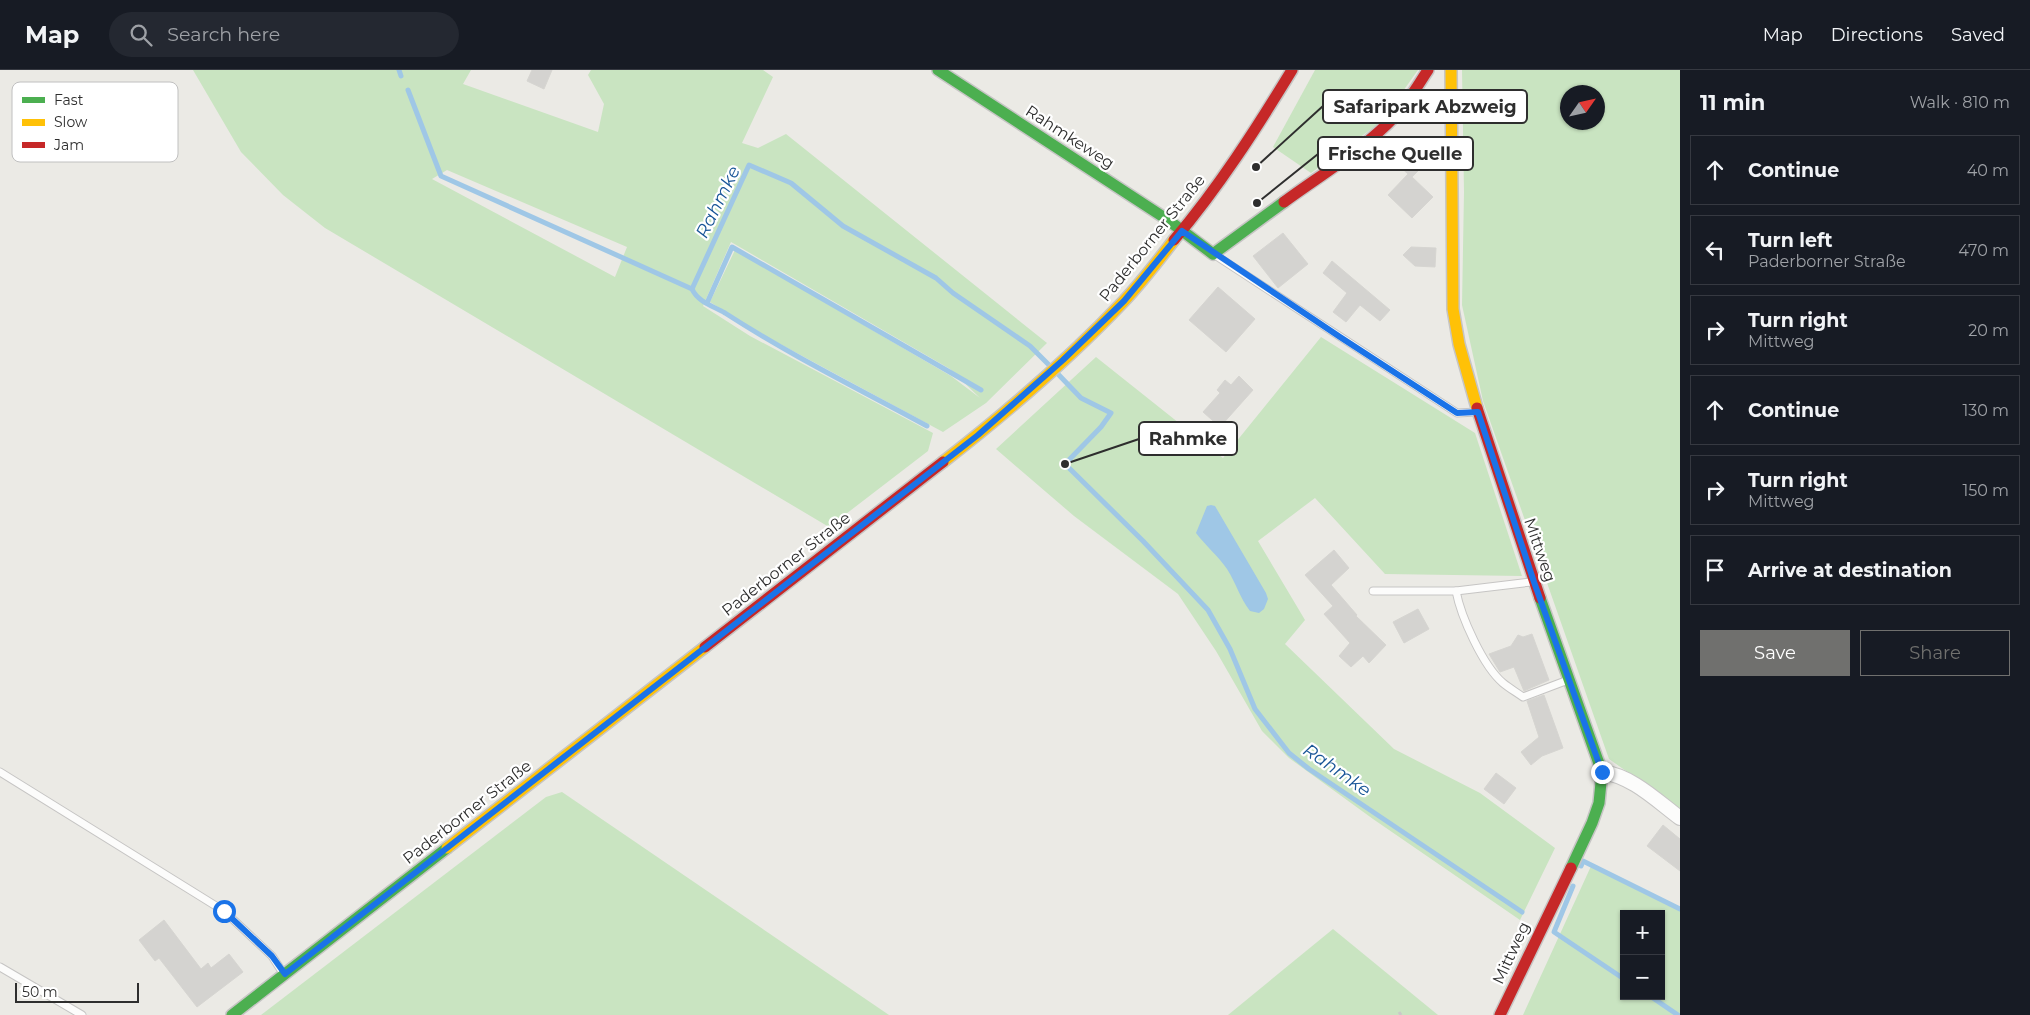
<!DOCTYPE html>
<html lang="en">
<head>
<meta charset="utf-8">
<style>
	:root { --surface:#171b24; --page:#242831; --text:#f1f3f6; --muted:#9ea1a6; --line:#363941; --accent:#70706e }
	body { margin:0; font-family:Montserrat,sans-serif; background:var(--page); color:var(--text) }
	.controls { position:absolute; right:15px; bottom:15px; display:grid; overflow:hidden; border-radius:0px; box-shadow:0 1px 4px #0004 }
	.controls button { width:45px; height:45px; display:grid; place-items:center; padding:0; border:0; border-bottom:1px solid var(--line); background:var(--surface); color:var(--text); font:25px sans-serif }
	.compass { position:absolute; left:1560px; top:15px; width:45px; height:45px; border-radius:50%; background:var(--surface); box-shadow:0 1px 4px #0004; rotate:56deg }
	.scale { position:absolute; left:15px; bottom:12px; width:124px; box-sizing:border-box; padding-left:5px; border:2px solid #2e2e2e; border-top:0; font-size:14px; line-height:18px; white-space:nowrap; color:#2e2e2e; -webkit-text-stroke:4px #fff; paint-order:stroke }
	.stop { position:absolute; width:15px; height:15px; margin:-11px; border:4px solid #1a73e8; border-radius:50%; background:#fff }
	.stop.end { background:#1a73e8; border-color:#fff; box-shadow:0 1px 5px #0008 }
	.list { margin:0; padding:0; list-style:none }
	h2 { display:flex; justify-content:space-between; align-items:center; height:65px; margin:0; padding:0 20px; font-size:21px }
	h2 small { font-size:16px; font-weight:400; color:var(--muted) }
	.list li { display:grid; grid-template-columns:32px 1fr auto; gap:15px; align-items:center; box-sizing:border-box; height:70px; margin:0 10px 10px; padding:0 10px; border:1px solid var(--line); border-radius:0px }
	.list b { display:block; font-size:19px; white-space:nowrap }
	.list p { margin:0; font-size:16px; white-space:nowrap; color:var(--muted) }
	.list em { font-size:16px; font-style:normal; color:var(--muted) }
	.actions { display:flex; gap:10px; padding:15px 20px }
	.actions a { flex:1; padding:11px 0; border:1px solid var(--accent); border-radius:0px; text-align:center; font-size:18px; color:var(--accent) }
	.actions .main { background:var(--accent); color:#fff }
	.icon { flex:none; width:28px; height:28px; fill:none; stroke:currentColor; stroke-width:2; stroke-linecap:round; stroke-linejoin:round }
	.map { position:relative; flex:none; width:1680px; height:945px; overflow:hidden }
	header { display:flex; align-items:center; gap:30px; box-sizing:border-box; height:70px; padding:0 25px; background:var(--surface); border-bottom:1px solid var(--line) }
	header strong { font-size:24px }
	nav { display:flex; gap:28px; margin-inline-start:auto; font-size:18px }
	.search { width:350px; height:45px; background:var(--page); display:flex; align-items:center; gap:12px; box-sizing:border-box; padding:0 18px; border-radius:28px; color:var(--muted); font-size:19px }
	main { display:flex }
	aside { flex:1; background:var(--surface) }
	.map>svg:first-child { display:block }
	.green { fill:#c9e4c1; fill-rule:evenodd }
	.water { fill:#9fc7e6 }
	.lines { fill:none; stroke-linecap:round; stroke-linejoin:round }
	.stream { stroke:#9fc7e6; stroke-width:5 }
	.building { fill:#d4d3d0; stroke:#d6d5d1 }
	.lane-casing { stroke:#c6c5c4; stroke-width:9 }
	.street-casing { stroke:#c6c5c4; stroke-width:16 }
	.fast-casing { stroke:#c6c5c4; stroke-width:14 }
	.slow-casing { stroke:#c6c5c4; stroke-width:14 }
	.jam-casing { stroke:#c6c5c4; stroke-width:14 }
	.path { stroke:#c9c9c8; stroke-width:3; stroke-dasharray:4 2.5; stroke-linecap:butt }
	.lane { stroke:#fcfcfb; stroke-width:7 }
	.street { stroke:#fcfcfb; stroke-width:14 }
	.fast { stroke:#4caf50; stroke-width:11 }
	.slow { stroke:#ffc107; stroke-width:11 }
	.jam { stroke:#c62828; stroke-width:11 }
	.route { stroke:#1a73e8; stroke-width:6 }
	.labels { text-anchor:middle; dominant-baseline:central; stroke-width:4.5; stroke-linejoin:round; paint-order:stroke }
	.street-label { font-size:16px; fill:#2e2e2e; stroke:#fff }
	.water-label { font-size:18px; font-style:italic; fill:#185597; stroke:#fff }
	.key { fill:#fff; stroke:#c0c0c0; stroke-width:1 }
	.key-label { font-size:14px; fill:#2e2e2e }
	.leader { fill:none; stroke:#2e2e2e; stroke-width:2 }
	.callout-dot { fill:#2e2e2e; stroke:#fff; stroke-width:2 }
	.callout { fill:#fff; stroke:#2e2e2e; stroke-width:2 }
	.callout-label { font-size:18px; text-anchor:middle; font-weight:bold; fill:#2e2e2e }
</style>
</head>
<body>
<header>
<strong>Map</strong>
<div class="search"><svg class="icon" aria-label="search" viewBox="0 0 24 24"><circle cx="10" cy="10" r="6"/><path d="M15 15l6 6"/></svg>Search here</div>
<nav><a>Map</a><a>Directions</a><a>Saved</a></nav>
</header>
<main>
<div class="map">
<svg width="1680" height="945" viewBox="0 0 1680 945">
	<rect width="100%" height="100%" fill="#ebeae5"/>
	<g class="green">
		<path d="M193,0H471L463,14L598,62L604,34L588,5L591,0H763L773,7L742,73L758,78L786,64L1047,273L986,333L943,362L756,261L710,232L735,180L951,306L980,328L950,299L731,172L703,236L750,266L933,363L928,381L829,457L325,158L283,125L241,82ZM447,100L627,177L615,207L432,109Z"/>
		<polygon points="1315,0 1418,0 1381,52 1311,103 1273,77"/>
		<path d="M1462,0H1680V739L1609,689L1483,331L1462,235L1464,122ZM1568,22H1598V52H1568Z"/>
		<polygon points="1321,267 1475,363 1522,506 1385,504 1315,428 1258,471 1305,550 1285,574 1394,679 1480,723 1555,778 1520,850 1373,749 1289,688 1262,661 1216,581 1178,524 1074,446 996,379 1096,287 1223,388"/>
		<polygon points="562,722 889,945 261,945 546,727"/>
		<path d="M1592,794L1680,837V945H1523ZM1624,844H1661V926H1624Z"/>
		<polygon points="1333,859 1438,945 1228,945"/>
	</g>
	<path class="water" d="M1211,435L1215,436L1266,523L1268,529L1264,539L1259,543L1250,541C1240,528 1236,513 1227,499C1218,486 1205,475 1196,463L1207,436Z"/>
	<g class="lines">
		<g class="stream">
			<polyline points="399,0 401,6"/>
			<polyline points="408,20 441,106 692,219 749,95 791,113 843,156 936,208 953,223 1030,276 1051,297"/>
			<path d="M692,219C698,232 713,236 725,243C790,285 859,319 927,356"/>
			<polyline points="707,233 732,177 981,320"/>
			<polyline points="1057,303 1081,328 1111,343 1101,357 1065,394 1143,471 1208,540 1230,579 1255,639 1289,683 1309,699 1522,842"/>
			<polyline points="1581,796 1583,791 1680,839"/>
			<polyline points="1573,816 1554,862 1624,909"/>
			<polyline points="1650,926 1678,945"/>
		</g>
	</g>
	<g class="building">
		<polygon points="532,0 552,0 544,19 527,11"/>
		<polygon points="1411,69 1425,83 1416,93 1421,98 1412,107 1433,127 1412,148 1388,125 1408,104 1392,89"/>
		<polygon points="1283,163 1308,194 1278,218 1253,186"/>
		<polygon points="1411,177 1436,178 1435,197 1415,196 1403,185"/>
		<polygon points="1332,191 1390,240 1380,251 1360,235 1346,252 1333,242 1347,223 1323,203"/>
		<polygon points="1218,217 1255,249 1226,282 1189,250"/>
		<polygon points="1239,306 1253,320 1220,357 1203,342 1220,323 1217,320 1225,310 1231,315"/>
		<polygon points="1334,480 1349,498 1331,515 1357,545 1356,546 1386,575 1369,593 1363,586 1351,597 1339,586 1350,573 1324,544 1333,536 1305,505"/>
		<polygon points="1418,539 1429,559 1404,573 1393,552"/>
		<polygon points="1532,564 1549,610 1524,621 1514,597 1500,602 1489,584 1511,576 1518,565 1523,567"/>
		<polygon points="1544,625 1563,678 1542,686 1531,695 1521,682 1539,667 1527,631"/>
		<polygon points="1496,703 1516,718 1504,734 1484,719"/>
		<polygon points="1663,755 1680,769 1680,801 1647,776"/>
		<polygon points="164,850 201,899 208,893 211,898 229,884 243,902 197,937 159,888 155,891 139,870"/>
	</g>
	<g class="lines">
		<defs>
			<g id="lane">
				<polyline points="1215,185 1457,343 1477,342"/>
				<polyline points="1373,521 1456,521 1531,512"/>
				<path d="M1456,521C1461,547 1483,596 1503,613C1509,618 1516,622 1523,627L1568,610"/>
				<polyline points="0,702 224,841 272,886 283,903"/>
				<polyline points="0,897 82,945"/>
			</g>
			<path id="street" d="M1602,702C1632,706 1656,730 1680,748"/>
			<g id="fast">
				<polyline points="938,0 1168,150 1213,184 1284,132"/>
				<polyline points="1540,528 1602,702 1599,733 1592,753 1571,798"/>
				<polyline points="232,945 447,778"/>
			</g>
			<g id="slow">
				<polyline points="1451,0 1453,239 1459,274 1477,338"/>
				<path d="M943,392C1006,343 1068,290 1123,232C1141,213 1158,191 1174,170"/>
				<polyline points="447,778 705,577"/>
			</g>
			<g id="jam">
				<path d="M1284,132C1322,104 1365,79 1397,44C1409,31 1418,15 1428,0"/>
				<path d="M1174,170C1219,117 1256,59 1292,0"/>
				<polyline points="1477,338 1540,528"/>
				<polyline points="705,577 943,392"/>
				<polyline points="1500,945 1571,798"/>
			</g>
		</defs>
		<use href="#lane" class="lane-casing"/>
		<use href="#street" class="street-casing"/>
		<use href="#fast" class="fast-casing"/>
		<use href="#slow" class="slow-casing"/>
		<use href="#jam" class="jam-casing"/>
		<polyline class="path" points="1399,942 1401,945"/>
		<use href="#lane" class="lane"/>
		<use href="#street" class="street"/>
		<use href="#fast" class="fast"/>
		<use href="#slow" class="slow"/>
		<use href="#jam" class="jam"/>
	</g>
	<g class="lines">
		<polyline class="route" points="224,841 272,886 285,904 978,365 1063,290 1124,231 1182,161 1340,267 1457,343 1478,342 1534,512 1602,702"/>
	</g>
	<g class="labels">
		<g class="street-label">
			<text transform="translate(1070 67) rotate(33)">Rahmkeweg</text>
			<text transform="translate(1152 168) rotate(-51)">Paderborner Straße</text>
			<text transform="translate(1540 480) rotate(71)">Mittweg</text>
			<text transform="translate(786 494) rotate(-38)">Paderborner Straße</text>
			<text transform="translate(467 742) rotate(-38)">Paderborner Straße</text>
			<text transform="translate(1511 883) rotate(-65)">Mittweg</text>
		</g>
		<g class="water-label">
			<text transform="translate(718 132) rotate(-64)">Rahmke</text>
			<text transform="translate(1337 700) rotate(35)">Rahmke</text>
		</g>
	</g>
	<rect x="12" y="12" width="166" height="80" rx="8" class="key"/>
	<rect x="22" y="27" width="23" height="6" fill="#4caf50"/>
	<rect x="22" y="49" width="23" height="7" fill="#ffc107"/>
	<rect x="22" y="72" width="23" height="6" fill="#c62828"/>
	<g class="key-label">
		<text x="54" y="35">Fast</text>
		<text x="54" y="57">Slow</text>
		<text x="54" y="80">Jam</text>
	</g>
	<path class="leader" d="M1256 97L1323 36M1257 133L1318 84M1065 394L1139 369"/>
	<g class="callout-dot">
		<circle cx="1256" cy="97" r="5"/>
		<circle cx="1257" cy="133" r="5"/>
		<circle cx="1065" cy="394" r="5"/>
	</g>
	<g class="callout">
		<rect x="1323" y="20" width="204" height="33" rx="5"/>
		<rect x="1318" y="67" width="155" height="33" rx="5"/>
		<rect x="1139" y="352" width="98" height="33" rx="5"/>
	</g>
	<g class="callout-label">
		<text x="1425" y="43">Safaripark Abzweig</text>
		<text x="1395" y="90">Frische Quelle</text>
		<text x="1188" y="375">Rahmke</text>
	</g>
</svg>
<div class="controls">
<button>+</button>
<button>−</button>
</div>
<svg class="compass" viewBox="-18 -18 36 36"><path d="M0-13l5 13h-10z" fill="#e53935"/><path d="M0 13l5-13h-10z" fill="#9ea1a6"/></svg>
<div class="scale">50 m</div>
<div class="stop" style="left:224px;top:841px"></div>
<div class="stop end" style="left:1602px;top:702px"></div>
</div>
<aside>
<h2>11 min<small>Walk · 810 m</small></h2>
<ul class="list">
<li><svg class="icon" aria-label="ahead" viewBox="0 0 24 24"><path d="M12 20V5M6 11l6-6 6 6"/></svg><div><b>Continue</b></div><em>40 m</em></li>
<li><svg class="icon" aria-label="left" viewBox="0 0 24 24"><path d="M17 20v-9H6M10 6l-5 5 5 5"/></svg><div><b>Turn left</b><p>Paderborner Straße</p></div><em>470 m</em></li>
<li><svg class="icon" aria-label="right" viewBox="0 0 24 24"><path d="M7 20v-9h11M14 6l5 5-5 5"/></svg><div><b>Turn right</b><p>Mittweg</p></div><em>20 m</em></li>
<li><svg class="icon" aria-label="ahead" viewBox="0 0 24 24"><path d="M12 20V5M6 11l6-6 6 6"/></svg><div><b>Continue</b></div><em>130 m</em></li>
<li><svg class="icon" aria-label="right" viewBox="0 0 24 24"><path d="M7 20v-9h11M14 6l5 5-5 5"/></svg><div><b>Turn right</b><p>Mittweg</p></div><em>150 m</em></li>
<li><svg class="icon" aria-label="arrive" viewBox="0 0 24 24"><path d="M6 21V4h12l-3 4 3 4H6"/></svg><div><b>Arrive at destination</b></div></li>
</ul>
<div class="actions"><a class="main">Save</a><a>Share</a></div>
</aside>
</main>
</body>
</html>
